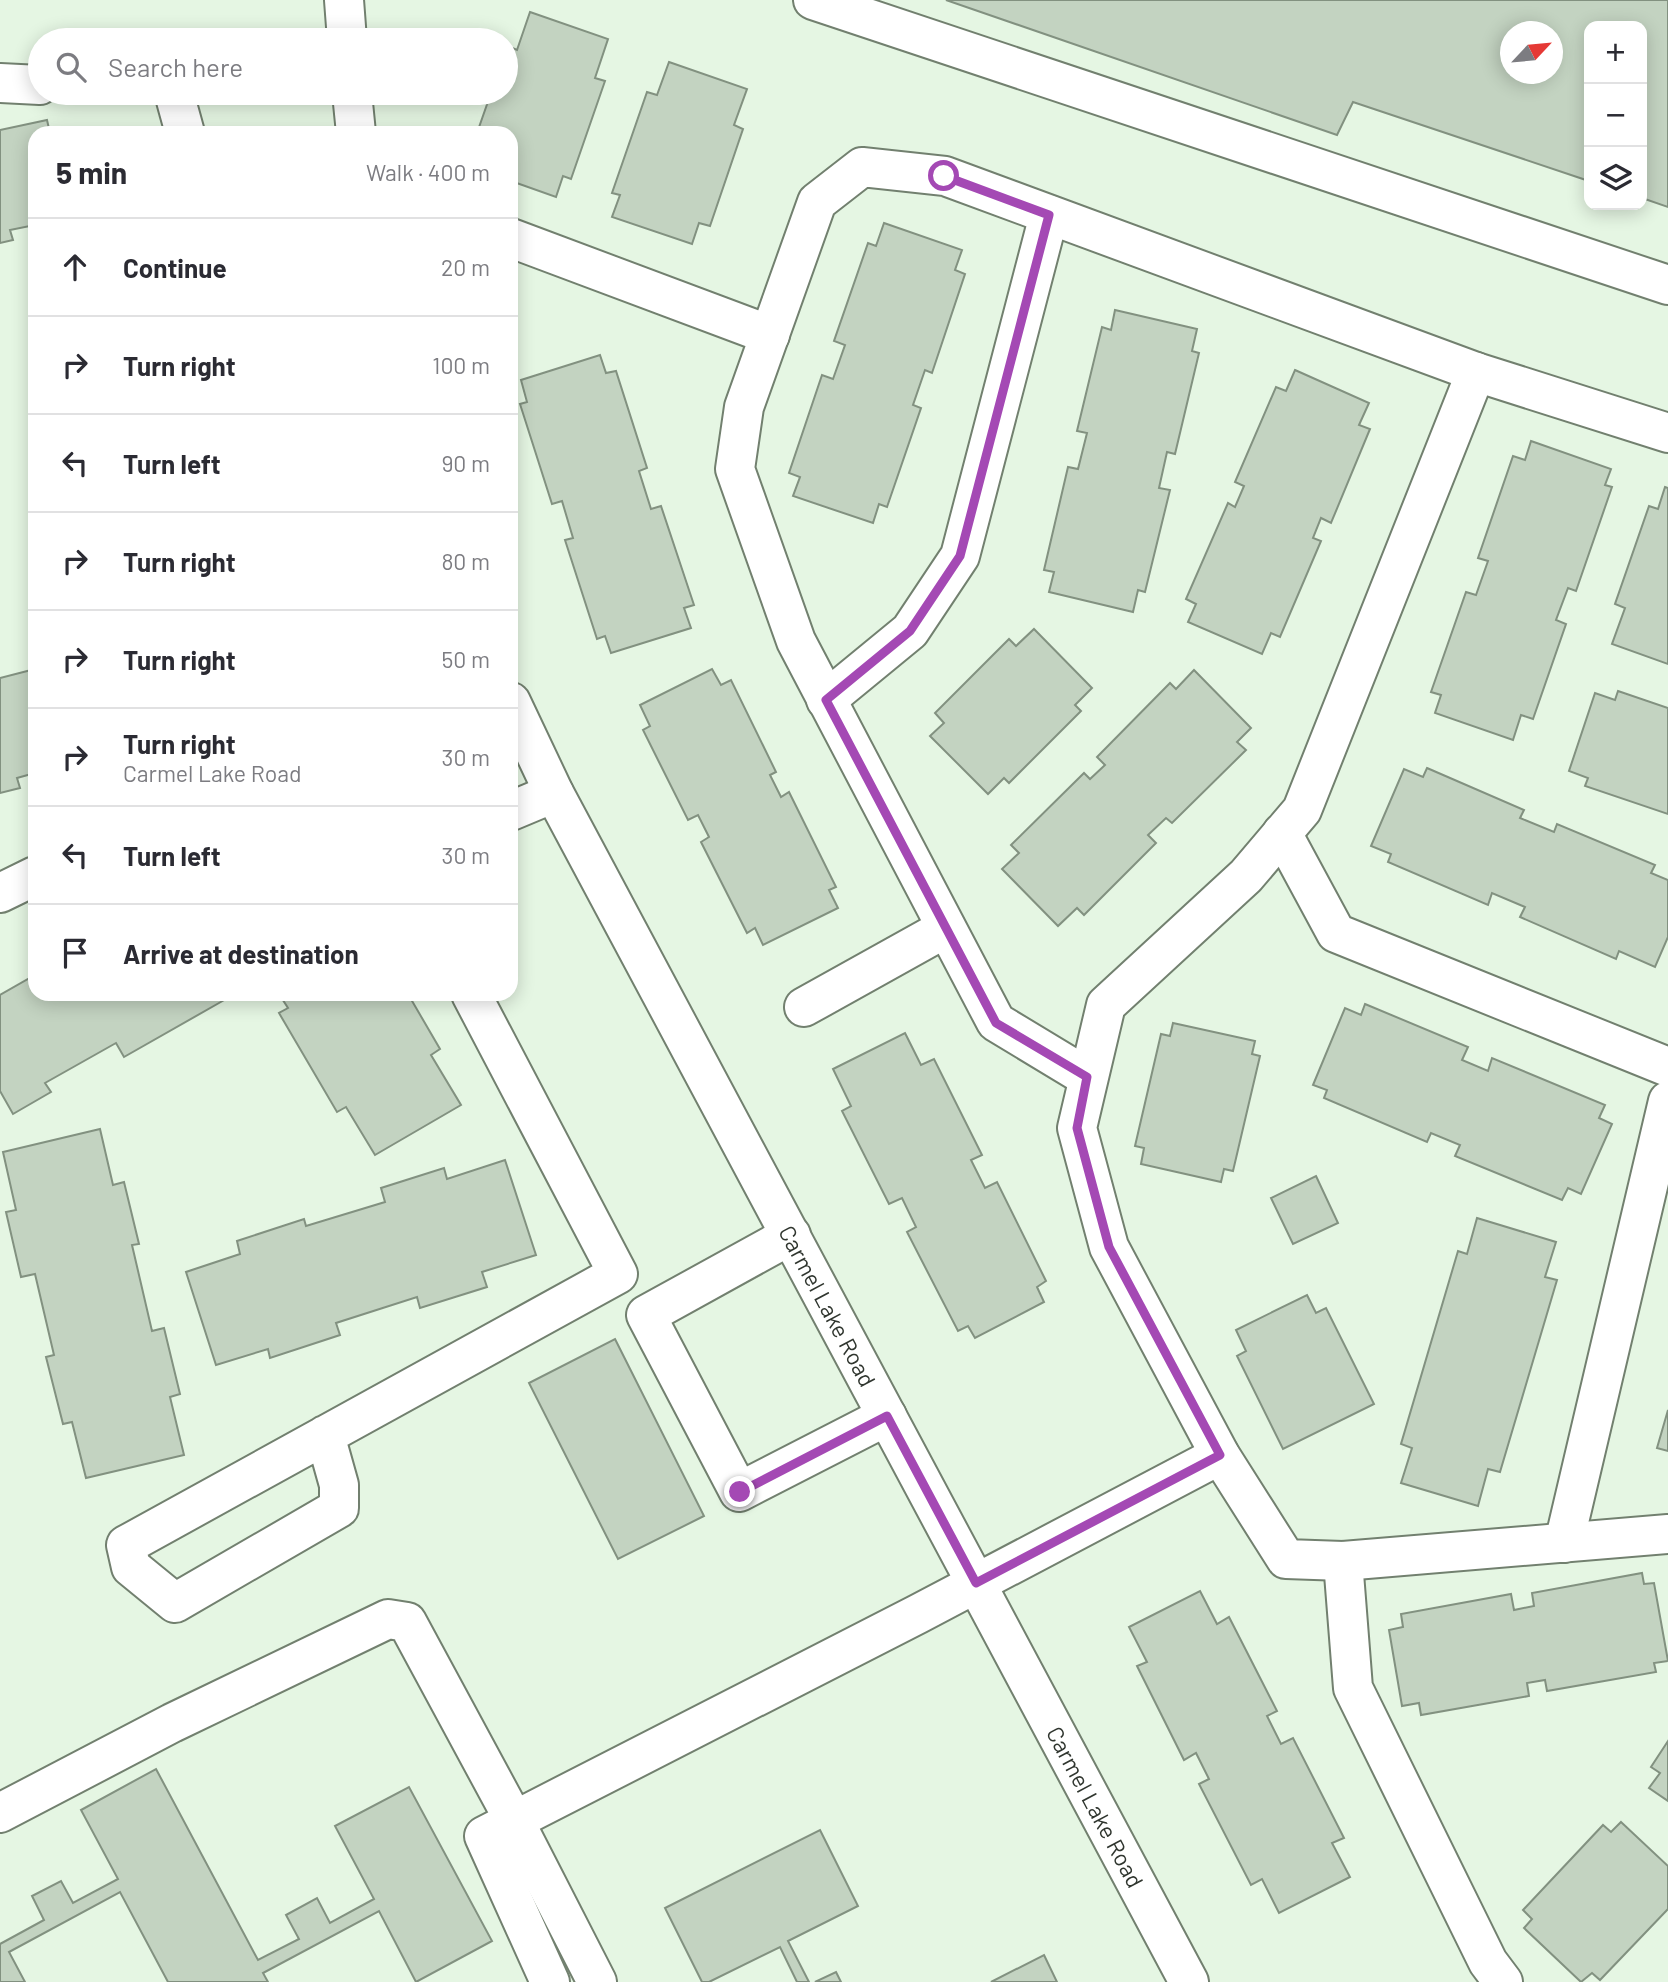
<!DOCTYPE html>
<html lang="en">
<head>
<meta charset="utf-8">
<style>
	:root { --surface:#fff; --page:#f2f2f3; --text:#2b2b33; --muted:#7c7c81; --line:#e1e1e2 }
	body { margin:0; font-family:Barlow,sans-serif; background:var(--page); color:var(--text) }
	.controls { position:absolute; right:21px; top:21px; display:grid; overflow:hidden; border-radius:14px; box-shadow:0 4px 18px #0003 }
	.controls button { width:63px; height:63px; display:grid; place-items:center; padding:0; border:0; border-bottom:2px solid var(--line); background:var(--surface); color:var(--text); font:35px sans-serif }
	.compass { position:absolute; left:1500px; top:21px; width:63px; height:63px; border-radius:50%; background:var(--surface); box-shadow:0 4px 18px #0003; rotate:64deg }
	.stop { position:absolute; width:21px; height:21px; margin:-16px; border:5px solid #a449b4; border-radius:50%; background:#fff }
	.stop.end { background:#a449b4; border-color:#fff; box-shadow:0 2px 7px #0008 }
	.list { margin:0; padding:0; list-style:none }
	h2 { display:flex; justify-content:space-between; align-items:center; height:91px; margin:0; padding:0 28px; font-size:30px }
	h2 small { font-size:23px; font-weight:400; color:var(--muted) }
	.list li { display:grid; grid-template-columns:46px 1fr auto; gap:21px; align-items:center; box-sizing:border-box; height:98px; padding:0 28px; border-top:2px solid var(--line) }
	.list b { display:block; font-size:26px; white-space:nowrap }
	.list p { margin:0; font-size:23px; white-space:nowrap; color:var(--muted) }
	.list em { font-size:23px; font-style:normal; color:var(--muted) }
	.icon { flex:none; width:38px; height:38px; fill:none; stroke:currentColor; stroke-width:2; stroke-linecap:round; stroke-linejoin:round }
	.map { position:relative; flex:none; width:1668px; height:1982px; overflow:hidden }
	.search { position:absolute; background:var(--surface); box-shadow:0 4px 18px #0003; left:28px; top:28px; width:490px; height:77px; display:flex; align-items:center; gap:18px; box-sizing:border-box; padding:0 24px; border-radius:38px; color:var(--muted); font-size:26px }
	.panel { position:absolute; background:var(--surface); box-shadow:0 4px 18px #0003; left:28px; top:126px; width:490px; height:875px; border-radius:21px }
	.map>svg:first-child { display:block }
	.building { fill:#c3d3c1; stroke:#829180; stroke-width:2; fill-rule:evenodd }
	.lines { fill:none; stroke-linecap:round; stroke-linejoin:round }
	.minor-casing { stroke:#72806f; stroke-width:42 }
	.minor { stroke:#fff; stroke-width:38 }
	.route { stroke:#a449b4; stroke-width:9 }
	.labels { text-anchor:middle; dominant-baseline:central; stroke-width:5; stroke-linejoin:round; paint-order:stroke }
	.street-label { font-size:23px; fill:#30362f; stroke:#fbfefb }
</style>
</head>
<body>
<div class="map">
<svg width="1668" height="1982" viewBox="0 0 1668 1982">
	<rect width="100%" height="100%" fill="#e5f6e3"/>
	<g class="building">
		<path d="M946,0H1668V207L1642,198V26H1589V181L1353,102L1337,135ZM1510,32H1552V74H1510Z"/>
		<polygon points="530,12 608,39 595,78 605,81 571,179 563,176 556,197 511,181 511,133 477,133 491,93 506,93 506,52 508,46 517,50"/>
		<polygon points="669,62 747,89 734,125 743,129 710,226 699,223 692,244 612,217 620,195 612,193 647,92 657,95"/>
		<polygon points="47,120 50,133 35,133 35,225 10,230 13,240 0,243 0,130"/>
		<polygon points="884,223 962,250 955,270 965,274 932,373 925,370 913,405 921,408 887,507 879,504 873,523 793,496 800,477 789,473 822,375 833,379 845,345 834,341 868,243 876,246"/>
		<polygon points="1115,310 1197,329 1192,351 1199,353 1175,454 1167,452 1159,488 1170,490 1145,592 1138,590 1133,612 1049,592 1054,572 1044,570 1068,467 1078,469 1087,433 1077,431 1102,327 1111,330"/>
		<polygon points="600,355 606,373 616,371 647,468 639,471 651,509 661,506 694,605 684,608 691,628 611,653 605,636 597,639 565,540 573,538 562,501 552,504 520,404 527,402 521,380"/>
		<polygon points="1295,370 1369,403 1359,425 1370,429 1331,523 1321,518 1313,538 1321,541 1280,637 1271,633 1262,654 1188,622 1196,604 1186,599 1228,503 1235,507 1244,486 1235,482 1276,387 1286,391"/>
		<polygon points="1531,441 1611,469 1605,485 1612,487 1576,591 1568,588 1556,620 1566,624 1533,719 1521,715 1513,740 1435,713 1441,695 1431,692 1466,592 1476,595 1488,561 1478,558 1513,456 1525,460"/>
		<polygon points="1665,487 1668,488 1668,664 1612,644 1625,608 1615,604 1649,506 1658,509"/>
		<polygon points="1034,629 1092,688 1075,705 1081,711 1009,783 1004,778 988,794 930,736 944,723 935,713 1009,639 1016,646"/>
		<polygon points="35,657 35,773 17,778 20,788 0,793 0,678 35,669 32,658"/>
		<polygon points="712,669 721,685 731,680 776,772 770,775 781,797 789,792 836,887 829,890 838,908 763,945 755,928 747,933 701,842 709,837 698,815 688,820 643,730 650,726 640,705"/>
		<polygon points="1194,670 1251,728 1237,742 1246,750 1172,823 1166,818 1148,835 1156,843 1084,915 1077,908 1058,926 1002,869 1019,853 1011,845 1084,773 1090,779 1105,765 1097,757 1170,683 1176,689"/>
		<polygon points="1618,691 1668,708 1668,814 1585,786 1588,778 1569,771 1595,693 1615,700"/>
		<polygon points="1427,768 1524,810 1520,818 1554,832 1557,824 1655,865 1651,873 1668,880 1668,937 1655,967 1619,951 1616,959 1520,917 1525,907 1492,893 1488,905 1388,862 1391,854 1371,846 1404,769 1423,777"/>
		<polygon points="35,975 35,994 223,994 226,999 124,1057 116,1043 45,1083 51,1092 13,1114 0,1091 0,995"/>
		<polygon points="279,994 408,994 440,1049 431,1055 461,1105 375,1155 346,1107 337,1112 279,1013 288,1008"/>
		<polygon points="1365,1004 1468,1047 1462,1060 1488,1071 1492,1058 1605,1105 1599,1118 1612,1124 1581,1194 1568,1188 1562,1200 1455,1156 1460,1145 1431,1133 1427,1142 1324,1098 1327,1090 1313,1085 1345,1008 1361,1015"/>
		<polygon points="1173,1023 1255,1041 1252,1054 1260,1056 1233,1171 1224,1169 1221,1182 1141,1164 1144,1148 1135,1146 1161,1034 1170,1036"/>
		<polygon points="905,1033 921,1065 934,1059 982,1155 971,1160 985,1188 997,1182 1046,1281 1037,1287 1044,1302 975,1338 968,1326 958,1331 907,1232 916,1227 902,1198 889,1204 842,1111 851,1106 833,1069"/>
		<polygon points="100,1129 113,1185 124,1182 139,1244 132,1245 152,1331 164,1328 180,1394 170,1397 184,1455 86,1478 72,1422 63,1424 46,1357 54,1355 35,1274 21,1277 6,1212 16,1210 3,1152"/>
		<polygon points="505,1160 536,1255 482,1272 487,1287 420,1308 417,1297 336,1323 340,1335 270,1358 268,1349 216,1365 186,1272 240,1254 237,1241 304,1219 306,1226 385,1202 381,1188 444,1168 447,1179"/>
		<polygon points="1316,1176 1338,1223 1293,1244 1271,1198"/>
		<polygon points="1477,1218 1556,1242 1545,1277 1557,1280 1500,1472 1488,1469 1478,1506 1401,1483 1412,1448 1401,1444 1458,1251 1467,1254"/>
		<polygon points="1307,1295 1316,1313 1326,1308 1374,1404 1283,1449 1237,1356 1246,1351 1236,1330"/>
		<polygon points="615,1339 704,1516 618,1559 529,1383"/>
		<polygon points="1668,1410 1668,1451 1657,1448"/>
		<polygon points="1642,1573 1644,1584 1654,1583 1668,1661 1654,1663 1656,1672 1547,1691 1545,1680 1527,1683 1529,1696 1421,1715 1419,1703 1402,1706 1389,1630 1403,1627 1401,1614 1511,1594 1514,1610 1534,1606 1532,1593"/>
		<polygon points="1200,1591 1217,1624 1229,1617 1277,1711 1267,1716 1281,1744 1293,1738 1344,1838 1332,1843 1350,1877 1279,1913 1262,1879 1251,1885 1199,1784 1209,1779 1196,1753 1184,1760 1137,1666 1147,1662 1129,1627"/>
		<polygon points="1668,1741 1668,1801 1649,1788 1660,1773 1651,1767"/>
		<polygon points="156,1769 258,1960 299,1939 286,1915 317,1898 330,1923 374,1899 335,1826 409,1787 492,1941 416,1982 379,1911 263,1973 268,1982 168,1982 120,1892 9,1952 25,1982 0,1982 0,1944 44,1920 32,1896 61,1881 73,1903 118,1879 81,1810"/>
		<polygon points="1621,1822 1668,1866 1668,1909 1600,1980 1592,1973 1581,1982 1524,1928 1532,1919 1523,1910 1603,1825 1611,1832"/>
		<polygon points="820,1830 858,1906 788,1941 809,1982 797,1982 780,1947 709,1982 702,1982 665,1908"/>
		<polygon points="1044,1955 1057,1982 991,1982"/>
		<polygon points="836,1972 841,1982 815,1982"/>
	</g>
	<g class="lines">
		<defs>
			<g id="minor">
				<polyline points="344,0 347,40"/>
				<polyline points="813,0 1668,285"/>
				<polyline points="0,83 40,85"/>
				<polyline points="174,93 185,133"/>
				<polyline points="352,93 356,133"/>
				<polyline points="511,238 770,335"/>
				<polyline points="1476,372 1302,810 1246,876 1106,1005 1077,1128 1109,1247 1220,1455 1286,1559 1343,1561 1668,1534"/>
				<polyline points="826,700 910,631 960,556 1049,215"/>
				<path id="s1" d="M511,702L554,793L1189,1982"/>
				<polyline points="511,811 554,793"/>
				<polyline points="1282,833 1336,933 1668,1067"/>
				<polyline points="0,893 35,876"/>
				<polyline points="804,1007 946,928"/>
				<polyline points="1087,1077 996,1022 796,641 735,469 744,407 817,202 862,167 945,176 1476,372 1668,433"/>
				<polyline points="791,1235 646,1315 739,1492 887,1416"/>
				<polyline points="325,1435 339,1485 339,1508 175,1603 131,1567 126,1545 618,1274 471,994"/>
				<polyline points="1564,1543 1668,1101"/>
				<polyline points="1343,1561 1353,1688 1488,1962 1503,1982"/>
				<polyline points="0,1813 172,1723 388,1619 407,1622 515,1822 597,1982"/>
				<polyline points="550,1982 484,1836 918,1614 1220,1455"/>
			</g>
		</defs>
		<use href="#minor" class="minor-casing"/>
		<use href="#minor" class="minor"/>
	</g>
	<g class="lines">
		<polyline class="route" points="740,1492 887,1416 976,1583 1220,1455 1109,1247 1077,1128 1087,1077 996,1023 826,700 910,631 960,556 1049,215 944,176"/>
	</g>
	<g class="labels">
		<g class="street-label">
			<text stroke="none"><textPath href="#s1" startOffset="682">Carmel Lake Road</textPath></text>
			<text stroke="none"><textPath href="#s1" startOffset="1250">Carmel Lake Road</textPath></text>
		</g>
	</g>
</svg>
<div class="controls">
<button>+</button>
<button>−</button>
<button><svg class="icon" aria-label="layers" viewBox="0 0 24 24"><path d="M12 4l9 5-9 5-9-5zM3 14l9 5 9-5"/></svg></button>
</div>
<svg class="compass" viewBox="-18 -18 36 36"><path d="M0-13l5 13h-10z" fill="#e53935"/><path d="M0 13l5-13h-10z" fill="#7c7c81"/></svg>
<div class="stop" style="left:944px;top:176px"></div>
<div class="stop end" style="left:740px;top:1492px"></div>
<div class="search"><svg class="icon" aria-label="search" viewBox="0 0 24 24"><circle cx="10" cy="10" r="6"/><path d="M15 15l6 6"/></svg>Search here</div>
<section class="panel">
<h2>5 min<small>Walk · 400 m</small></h2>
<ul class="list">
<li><svg class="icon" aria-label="ahead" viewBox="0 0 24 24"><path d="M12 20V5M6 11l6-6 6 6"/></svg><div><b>Continue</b></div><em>20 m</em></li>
<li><svg class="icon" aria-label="right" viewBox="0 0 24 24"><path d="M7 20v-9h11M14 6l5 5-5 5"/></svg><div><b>Turn right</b></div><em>100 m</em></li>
<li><svg class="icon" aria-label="left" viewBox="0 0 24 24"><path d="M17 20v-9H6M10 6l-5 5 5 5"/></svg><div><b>Turn left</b></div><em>90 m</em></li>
<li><svg class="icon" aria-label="right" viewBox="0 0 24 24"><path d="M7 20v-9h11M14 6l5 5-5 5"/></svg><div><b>Turn right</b></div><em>80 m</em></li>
<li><svg class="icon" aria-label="right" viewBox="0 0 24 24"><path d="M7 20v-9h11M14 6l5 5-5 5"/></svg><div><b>Turn right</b></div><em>50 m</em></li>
<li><svg class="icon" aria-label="right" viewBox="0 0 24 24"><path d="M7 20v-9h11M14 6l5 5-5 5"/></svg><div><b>Turn right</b><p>Carmel Lake Road</p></div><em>30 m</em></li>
<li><svg class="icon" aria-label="left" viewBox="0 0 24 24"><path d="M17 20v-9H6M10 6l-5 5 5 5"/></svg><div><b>Turn left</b></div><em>30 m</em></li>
<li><svg class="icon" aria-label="arrive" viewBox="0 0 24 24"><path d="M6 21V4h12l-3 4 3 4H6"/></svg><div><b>Arrive at destination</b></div></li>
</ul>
</section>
</div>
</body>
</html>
